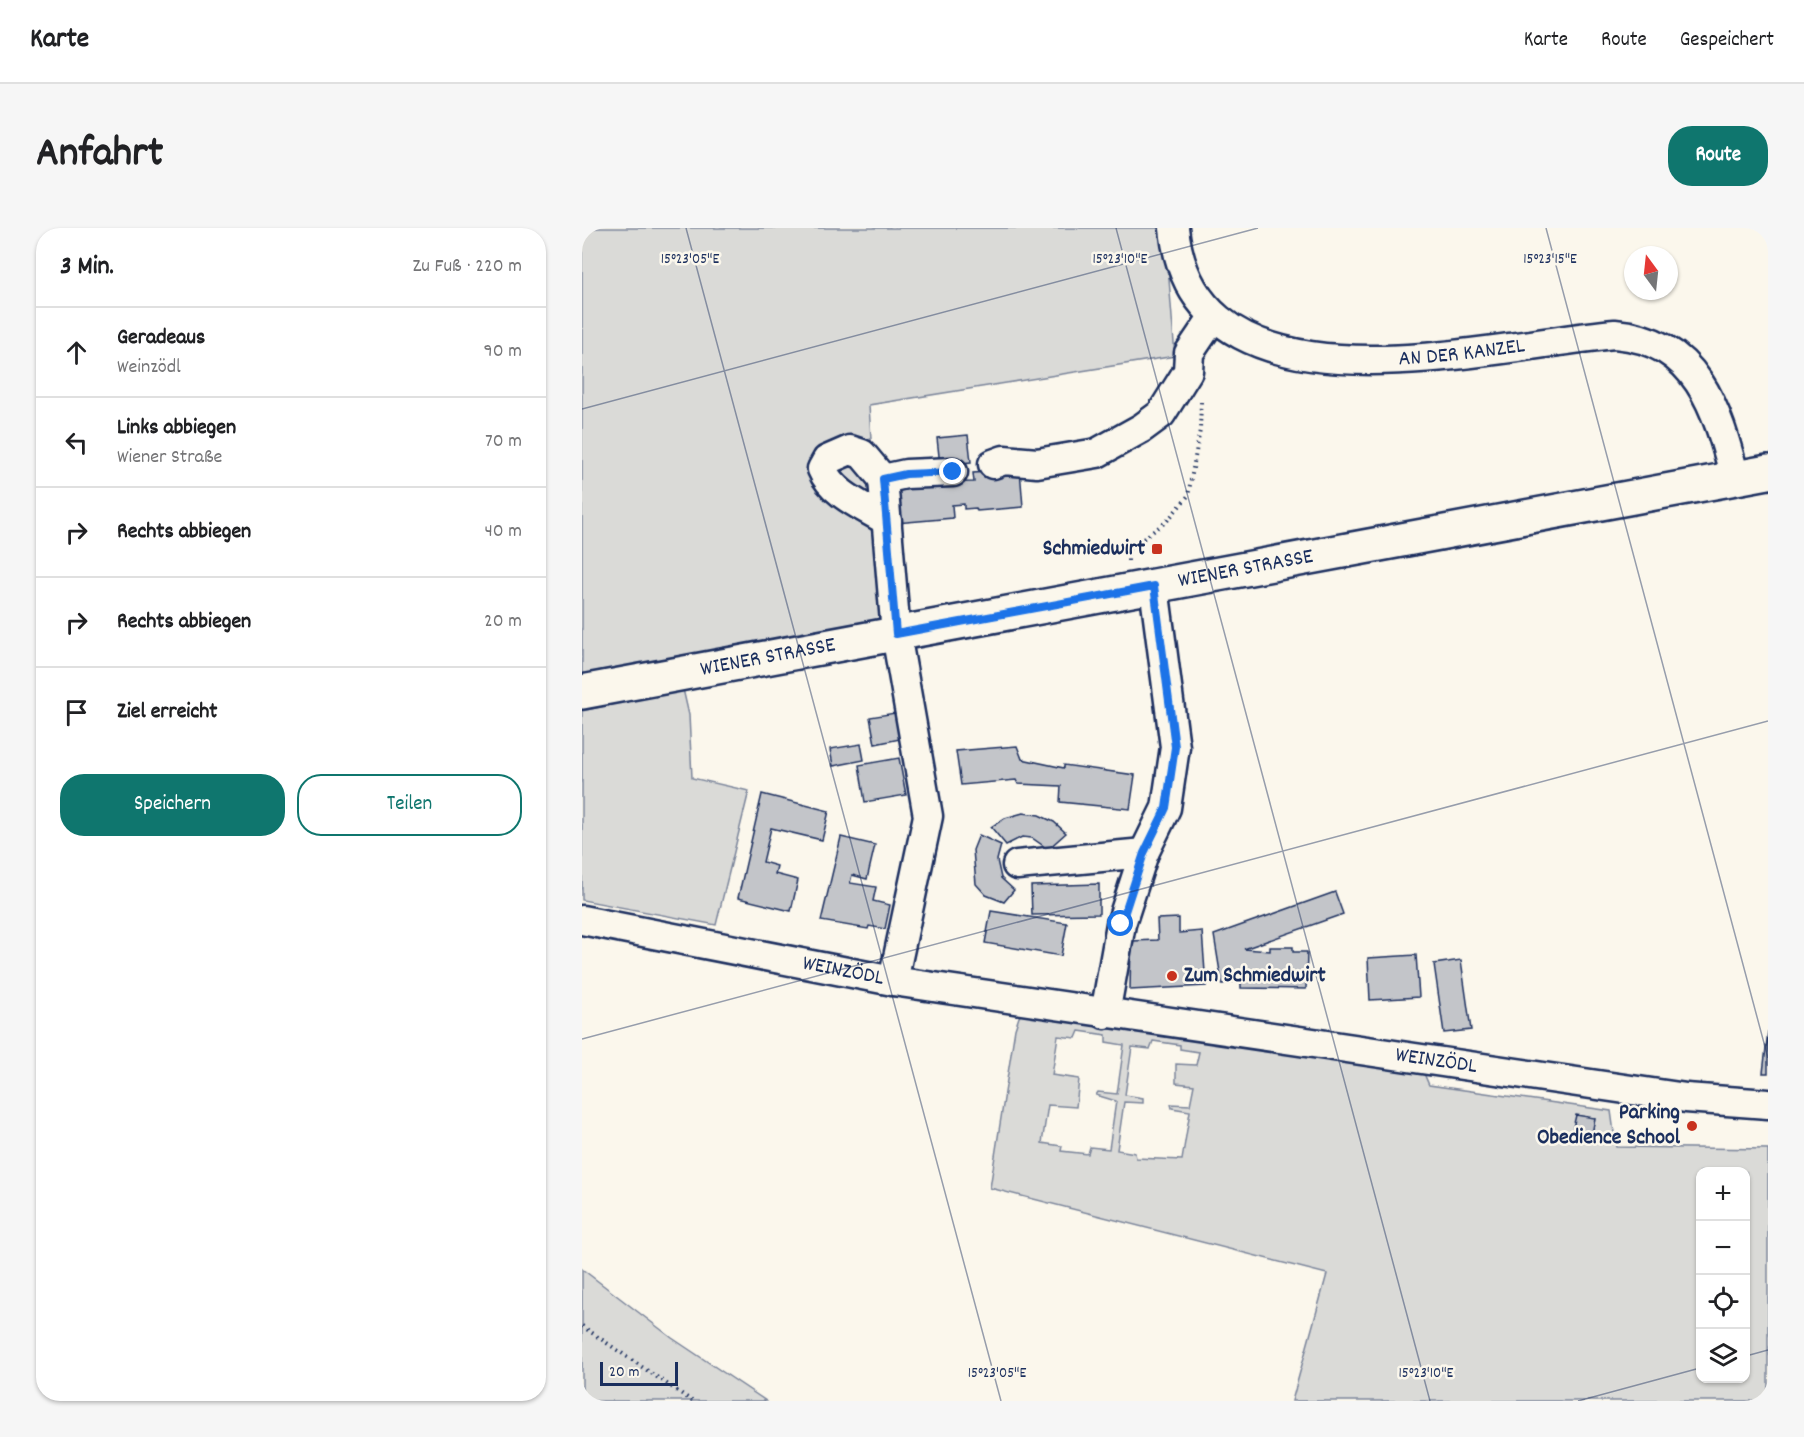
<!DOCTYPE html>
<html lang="de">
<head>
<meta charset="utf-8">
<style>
	:root { --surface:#fff; --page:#f6f6f6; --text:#202124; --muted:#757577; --line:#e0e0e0; --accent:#0f766e }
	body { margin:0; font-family:Dekko,sans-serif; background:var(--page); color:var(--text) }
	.controls { position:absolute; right:18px; bottom:18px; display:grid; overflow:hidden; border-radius:12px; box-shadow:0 2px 4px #0004 }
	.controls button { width:54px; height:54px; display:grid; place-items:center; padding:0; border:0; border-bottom:2px solid var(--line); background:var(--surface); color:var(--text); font:30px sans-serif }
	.compass { position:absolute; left:1042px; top:18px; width:54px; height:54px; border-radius:50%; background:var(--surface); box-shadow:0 2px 4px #0004; rotate:345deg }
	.scale { position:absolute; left:18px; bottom:15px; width:78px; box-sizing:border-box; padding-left:6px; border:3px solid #1b2f5e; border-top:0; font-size:16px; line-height:21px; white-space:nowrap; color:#1b2f5e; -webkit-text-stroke:4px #fbf7ec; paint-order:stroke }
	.stop { position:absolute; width:18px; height:18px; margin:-14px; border:4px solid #1a73e8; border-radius:50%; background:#fff }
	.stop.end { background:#1a73e8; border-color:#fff; box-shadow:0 2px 6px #0008 }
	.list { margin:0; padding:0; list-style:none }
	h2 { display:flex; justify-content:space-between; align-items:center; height:78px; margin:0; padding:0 24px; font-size:26px }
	h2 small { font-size:20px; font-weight:400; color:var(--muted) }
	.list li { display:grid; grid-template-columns:39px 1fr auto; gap:18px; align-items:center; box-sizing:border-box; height:90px; padding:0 24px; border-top:2px solid var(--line) }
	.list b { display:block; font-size:22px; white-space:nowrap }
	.list p { margin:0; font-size:20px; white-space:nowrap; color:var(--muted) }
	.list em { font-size:20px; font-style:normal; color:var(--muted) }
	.actions { display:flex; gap:12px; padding:18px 24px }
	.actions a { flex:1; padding:14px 0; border:2px solid var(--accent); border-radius:24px; text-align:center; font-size:21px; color:var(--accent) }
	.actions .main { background:var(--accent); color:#fff }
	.icon { flex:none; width:33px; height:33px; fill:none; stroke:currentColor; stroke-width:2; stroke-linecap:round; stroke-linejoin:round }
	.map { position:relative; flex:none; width:1186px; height:1173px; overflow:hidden; border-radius:24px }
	header { display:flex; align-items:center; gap:36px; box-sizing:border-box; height:84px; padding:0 30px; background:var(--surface); border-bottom:2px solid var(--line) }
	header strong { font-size:28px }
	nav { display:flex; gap:33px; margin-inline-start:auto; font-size:21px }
	.intro { display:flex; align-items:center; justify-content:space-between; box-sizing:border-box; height:144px; padding:0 36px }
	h1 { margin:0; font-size:42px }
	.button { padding:15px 27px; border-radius:24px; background:var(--accent); color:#fff; font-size:21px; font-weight:700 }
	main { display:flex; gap:36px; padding:0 36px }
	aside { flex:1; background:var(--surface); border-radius:24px; box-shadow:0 2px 4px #0004 }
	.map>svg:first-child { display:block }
	.green { fill:#dadad7; stroke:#7a849a; stroke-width:1.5; fill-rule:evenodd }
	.building { fill:#c3c5c9; stroke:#1b2f5e; stroke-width:1.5 }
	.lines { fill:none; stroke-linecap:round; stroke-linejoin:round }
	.minor-casing { stroke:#1b2f5e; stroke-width:33 }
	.major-casing { stroke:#1b2f5e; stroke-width:38 }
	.path { stroke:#1b2f5e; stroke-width:4; stroke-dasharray:1.5 4.5; stroke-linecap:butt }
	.minor { stroke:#fbf7ec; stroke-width:28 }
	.major { stroke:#fbf7ec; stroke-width:33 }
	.route { stroke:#1a73e8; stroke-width:8 }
	.ticks { fill:none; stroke:#1b2f5e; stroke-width:1.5; stroke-opacity:0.45 }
	.poi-dot { fill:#c8321e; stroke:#fbf7ec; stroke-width:2 }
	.labels { text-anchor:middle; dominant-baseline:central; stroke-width:5; stroke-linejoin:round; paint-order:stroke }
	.street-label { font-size:22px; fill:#1b2f5e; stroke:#fbf7ec }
	.poi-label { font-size:22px; font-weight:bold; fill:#1b2f5e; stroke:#fbf7ec; text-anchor:end }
	.ticks-label { font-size:15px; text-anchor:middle; fill:#1b2f5e; stroke:#fbf7ec; stroke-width:5; stroke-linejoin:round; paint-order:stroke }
</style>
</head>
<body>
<header>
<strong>Karte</strong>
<nav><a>Karte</a><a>Route</a><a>Gespeichert</a></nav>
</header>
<div class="intro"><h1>Anfahrt</h1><a class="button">Route</a></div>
<main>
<aside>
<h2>3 Min.<small>Zu Fuß · 220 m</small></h2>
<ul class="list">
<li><svg class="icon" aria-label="ahead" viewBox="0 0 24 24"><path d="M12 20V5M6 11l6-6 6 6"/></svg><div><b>Geradeaus</b><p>Weinzödl</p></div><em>90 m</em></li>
<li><svg class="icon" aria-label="left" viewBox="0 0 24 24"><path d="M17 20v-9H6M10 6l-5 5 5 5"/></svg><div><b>Links abbiegen</b><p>Wiener Straße</p></div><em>70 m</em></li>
<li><svg class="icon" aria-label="right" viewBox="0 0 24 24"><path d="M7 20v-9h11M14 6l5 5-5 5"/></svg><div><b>Rechts abbiegen</b></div><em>40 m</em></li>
<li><svg class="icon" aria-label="right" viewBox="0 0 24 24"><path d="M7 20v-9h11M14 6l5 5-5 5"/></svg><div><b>Rechts abbiegen</b></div><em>20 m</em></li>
<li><svg class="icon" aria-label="arrive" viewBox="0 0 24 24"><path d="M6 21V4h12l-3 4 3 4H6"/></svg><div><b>Ziel erreicht</b></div></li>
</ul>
<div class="actions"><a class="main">Speichern</a><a>Teilen</a></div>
</aside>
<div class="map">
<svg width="1186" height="1173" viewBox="0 0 1186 1173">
	<rect width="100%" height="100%" fill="#fbf7ec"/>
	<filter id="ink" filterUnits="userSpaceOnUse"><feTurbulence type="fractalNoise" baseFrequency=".0167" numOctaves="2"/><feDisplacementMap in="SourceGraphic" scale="12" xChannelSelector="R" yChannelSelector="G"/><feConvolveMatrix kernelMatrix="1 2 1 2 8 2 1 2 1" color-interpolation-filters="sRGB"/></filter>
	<g filter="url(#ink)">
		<g class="green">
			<polygon points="0,0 583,0 593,128 287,177 298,365 294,365 314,406 0,464"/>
			<polygon points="101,461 107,487 110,550 167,563 134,697 0,672 0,483"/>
			<path d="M448,774L836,832L847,857L1029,883L1034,919L1186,921V1173H710L745,1046L408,960L433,801L437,789ZM497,803L524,807V814L542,817L535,866L516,864L514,867L534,873L527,921L508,919L506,926L479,923L480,918L460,915L466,877L494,879L497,851L470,847L476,808L494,810ZM571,813L598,817V821L617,824L614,837L594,836V855L612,857L608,877L589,876L590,880L608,883L600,932L554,930L553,925L535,922L542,874L561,875V870L543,867L550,819L568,821ZM1118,944H1164V1150H1118Z"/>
			<polygon points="0,1041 90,1110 184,1173 0,1173"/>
		</g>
		<g class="building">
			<polygon points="386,207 389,234 358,237 355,210"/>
			<polygon points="438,242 441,279 395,283 394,280 382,281 382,276 370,277 371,290 314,295 311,255 392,254 391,245"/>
			<polygon points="313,485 318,511 293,516 288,489"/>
			<polygon points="279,516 282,532 251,538 248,521"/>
			<polygon points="435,518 440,531 482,540 482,537 553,547 548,581 478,574 479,558 436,556 434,552 379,557 374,523"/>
			<polygon points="317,530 324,567 283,574 277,537"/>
			<polygon points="180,566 247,583 240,612 189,600 181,634 195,638 193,646 216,652 209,683 156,670"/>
			<polygon points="441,585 457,587 472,594 484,605 466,621 450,610 440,609 424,617 409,599 423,590"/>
			<polygon points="397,607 419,617 415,632 419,650 432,662 422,674 404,667 394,656 391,622"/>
			<polygon points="259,609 293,617 285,651 270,647 268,655 294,659 291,673 308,677 303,701 287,698 286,701 239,693"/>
			<polygon points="517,656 517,686 450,687 449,658"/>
			<polygon points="753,664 761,686 662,721 688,723 688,719 711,719 711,724 725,724 724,761 659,760 659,752 640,756 632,707"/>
			<polygon points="409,683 485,695 479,728 403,715"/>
			<polygon points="597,690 597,705 620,703 624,758 548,762 549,713 576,712 575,691"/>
			<polygon points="834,727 837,769 788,772 786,730"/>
			<polygon points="879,732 889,802 862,805 852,736"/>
			<polygon points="1186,803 1186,845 1181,845"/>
			<polygon points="994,887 1013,890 1009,912 989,908"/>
		</g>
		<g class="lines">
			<defs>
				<g id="minor">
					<path id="s1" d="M592,0C612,199 906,117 1033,106C1115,113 1135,180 1153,250"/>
					<polyline points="411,236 422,232 455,235 515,225 560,200 579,186 606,143 607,125 632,88"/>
					<path d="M301,251L280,226L268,222L245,232L240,241C250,266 283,279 305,293"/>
					<polyline points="435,637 562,625"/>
					<path id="s2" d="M0,692L311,753L1104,870L1186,876"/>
					<polyline points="311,753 346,588 314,406 301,251 324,246 371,244"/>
					<polyline points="523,786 539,696 562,625 584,580 593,519 572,359"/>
				</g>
				<g id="major">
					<path id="s3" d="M0,464L1186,244"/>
				</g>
			</defs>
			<use href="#minor" class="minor-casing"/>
			<use href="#major" class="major-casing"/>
			<g class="path">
				<polyline points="546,333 546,322 585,293 606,268 618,202 619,174"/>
				<polyline points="0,1098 110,1173"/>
			</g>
			<use href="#minor" class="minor"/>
			<use href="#major" class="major"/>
		</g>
	</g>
	<g class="lines" filter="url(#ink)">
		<polyline class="route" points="371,244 324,246 301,251 314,406 572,358 593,519 584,580 562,625 539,696"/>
	</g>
	<path class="ticks" d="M104,0L419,1173M534,0L848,1173M964,0L1186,830M0,181L676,0M0,811L1186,493M1164,1128L1186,1122M996,1173L1118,1140"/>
	<g class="poi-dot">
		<rect x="569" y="315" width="12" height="12" rx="3"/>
		<circle cx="590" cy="748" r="6"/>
		<circle cx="1110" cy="898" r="6"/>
	</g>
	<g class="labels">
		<g class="street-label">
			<text stroke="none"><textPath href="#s1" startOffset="356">AN DER KANZEL</textPath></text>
			<text stroke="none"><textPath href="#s3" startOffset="675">WIENER STRASSE</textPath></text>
			<text stroke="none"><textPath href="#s3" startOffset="189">WIENER STRASSE</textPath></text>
			<text stroke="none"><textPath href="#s2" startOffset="266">WEINZÖDL</textPath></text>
			<text stroke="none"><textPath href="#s2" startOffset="866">WEINZÖDL</textPath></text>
		</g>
		<g class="poi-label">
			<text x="563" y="321">Schmiedwirt</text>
			<text x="602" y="748" text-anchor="start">Zum Schmiedwirt</text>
			<text x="1098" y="885">Parking<tspan x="1098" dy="25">Obedience School</tspan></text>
		</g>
	</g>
	<g class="ticks-label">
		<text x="108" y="35">15°23'05"E</text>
		<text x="538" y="35">15°23'10"E</text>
		<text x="968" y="35">15°23'15"E</text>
		<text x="415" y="1149">15°23'05"E</text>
		<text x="844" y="1149">15°23'10"E</text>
	</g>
</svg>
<div class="controls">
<button>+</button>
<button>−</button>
<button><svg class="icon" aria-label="locate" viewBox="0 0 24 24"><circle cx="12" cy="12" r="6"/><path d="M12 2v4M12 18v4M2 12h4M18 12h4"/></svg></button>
<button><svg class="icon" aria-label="layers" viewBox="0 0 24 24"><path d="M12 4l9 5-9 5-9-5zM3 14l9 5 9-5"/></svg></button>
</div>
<svg class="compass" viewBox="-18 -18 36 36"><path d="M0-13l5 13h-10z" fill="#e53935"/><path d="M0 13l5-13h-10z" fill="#757577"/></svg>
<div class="scale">20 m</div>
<div class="stop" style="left:539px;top:696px"></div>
<div class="stop end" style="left:371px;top:244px"></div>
</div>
</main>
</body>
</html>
